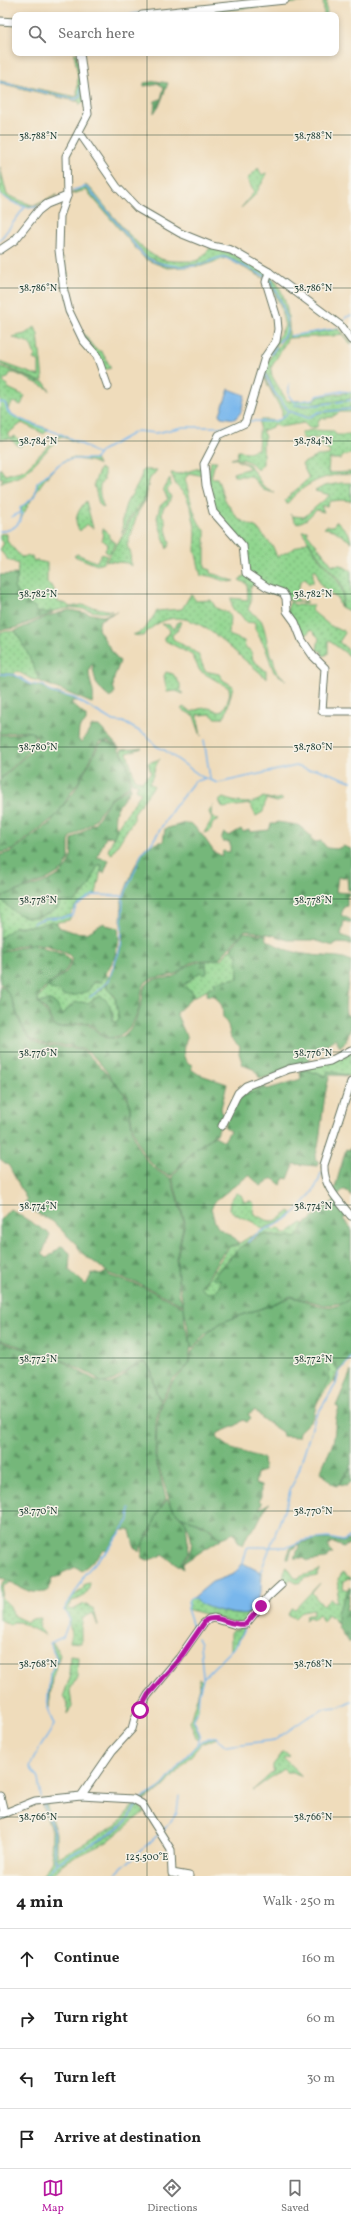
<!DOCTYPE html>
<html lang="en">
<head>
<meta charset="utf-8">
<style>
	:root { --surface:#fff; --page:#f2f2f2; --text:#222; --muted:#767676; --line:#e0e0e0; --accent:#b5179e }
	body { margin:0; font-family:Vollkorn,serif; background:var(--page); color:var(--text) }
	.stop { position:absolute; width:12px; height:12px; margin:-9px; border:3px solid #b5179e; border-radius:50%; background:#fff }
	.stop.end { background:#b5179e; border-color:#fff; box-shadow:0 1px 4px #0008 }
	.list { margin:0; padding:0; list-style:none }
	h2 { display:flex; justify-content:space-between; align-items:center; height:52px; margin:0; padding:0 16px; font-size:17px }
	h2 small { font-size:13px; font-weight:400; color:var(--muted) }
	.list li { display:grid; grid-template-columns:26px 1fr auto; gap:12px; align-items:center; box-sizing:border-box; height:60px; padding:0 16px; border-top:1px solid var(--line) }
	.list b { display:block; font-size:15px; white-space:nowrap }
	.list em { font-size:13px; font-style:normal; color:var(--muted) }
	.icon { flex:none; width:22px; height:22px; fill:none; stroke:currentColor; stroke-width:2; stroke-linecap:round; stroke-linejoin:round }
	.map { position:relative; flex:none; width:351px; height:1876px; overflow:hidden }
	.search { position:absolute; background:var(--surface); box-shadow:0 2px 6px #0003; left:12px; right:12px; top:12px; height:44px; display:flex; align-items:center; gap:10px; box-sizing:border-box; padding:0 14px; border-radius:8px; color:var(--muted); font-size:15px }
	.sheet { height:292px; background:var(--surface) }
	nav { display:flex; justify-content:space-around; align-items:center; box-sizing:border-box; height:56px; border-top:1px solid var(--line); background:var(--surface); font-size:11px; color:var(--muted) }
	nav a { display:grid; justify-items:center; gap:2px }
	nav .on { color:var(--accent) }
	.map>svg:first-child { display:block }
	.grass { fill:url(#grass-dots); stroke:#588a62; fill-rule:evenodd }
	.forest { fill:url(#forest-firs); stroke:#4a7a57 }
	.water { fill:#79b7ec; stroke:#4c7a90 }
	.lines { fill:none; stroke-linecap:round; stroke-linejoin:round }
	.stream { stroke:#79b7ec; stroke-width:1.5 }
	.minor-casing { stroke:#687563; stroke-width:9 }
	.minor { stroke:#fff; stroke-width:7 }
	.route { stroke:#b5179e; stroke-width:5 }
	.ticks { fill:none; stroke:#1f3d34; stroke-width:1; stroke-opacity:0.45 }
	.ticks-label { font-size:10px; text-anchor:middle; fill:#1f3d34; stroke:#f7f3e8; stroke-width:3; stroke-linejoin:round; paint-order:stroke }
</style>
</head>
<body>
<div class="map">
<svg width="351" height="1876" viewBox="0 0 351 1876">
	<defs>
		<pattern id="grass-dots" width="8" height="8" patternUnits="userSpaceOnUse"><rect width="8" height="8" fill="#91d68f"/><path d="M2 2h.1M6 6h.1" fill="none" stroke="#76af76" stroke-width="1.8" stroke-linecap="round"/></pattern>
		<pattern id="forest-firs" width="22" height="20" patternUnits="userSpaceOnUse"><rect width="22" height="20" fill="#74b77a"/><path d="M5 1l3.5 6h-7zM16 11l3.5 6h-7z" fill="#5f9665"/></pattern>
	</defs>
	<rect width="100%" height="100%" fill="#f7f3e8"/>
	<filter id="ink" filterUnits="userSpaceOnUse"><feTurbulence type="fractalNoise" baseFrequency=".025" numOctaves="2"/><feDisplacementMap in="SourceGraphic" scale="8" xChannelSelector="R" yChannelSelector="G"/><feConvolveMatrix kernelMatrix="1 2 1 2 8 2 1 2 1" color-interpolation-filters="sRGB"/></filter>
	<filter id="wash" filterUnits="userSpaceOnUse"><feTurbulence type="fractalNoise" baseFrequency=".012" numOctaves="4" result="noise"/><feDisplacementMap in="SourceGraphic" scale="16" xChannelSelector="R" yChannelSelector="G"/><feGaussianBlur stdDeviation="0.9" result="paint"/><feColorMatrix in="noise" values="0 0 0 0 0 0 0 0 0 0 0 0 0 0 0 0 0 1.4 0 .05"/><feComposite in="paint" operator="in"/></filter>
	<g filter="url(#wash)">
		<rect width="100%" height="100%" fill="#efdcbb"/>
		<g class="grass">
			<polygon points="300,0 328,0 326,0 327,15 324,15 323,0 180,15 162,15"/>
			<path d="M74,53H76C78,66 85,87 78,99L0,81L77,97L78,76Z"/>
			<polygon points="81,79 85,102 79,105 80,102 0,83 76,101 81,97"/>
			<path d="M0,167L7,195L34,206L57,195C38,205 35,211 13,201C9,199 3,197 0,193Z"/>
			<polygon points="258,168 262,175 266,173 266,176 255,195 241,208 254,192 247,179"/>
			<path d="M85,185L91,189C106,207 139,252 161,259C171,262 184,261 195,261L199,260L211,247L229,252L267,273L266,276L224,256L199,264L170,266L147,257Z"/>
			<polygon points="81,189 85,188 89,191 146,259 169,267 202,265 218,258 226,257 242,264 265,279 226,258 202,266 167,268 145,259 86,190 68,195"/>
			<polygon points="63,258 68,276 66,282 71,310 82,331 95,349 102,352 111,368 103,370 70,311"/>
			<path d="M270,275C285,289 290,316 289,336L339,329L351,342V345L342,334L333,336L288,338L271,368L272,376L287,401L315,400L317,397L351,392V399C332,401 314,406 295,405L302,407L351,400V408L319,412L308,417L288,410L274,391L265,370C269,354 280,347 287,333C293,323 276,285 268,277Z"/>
			<path d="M267,278C275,288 289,318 287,330C286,335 280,338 278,342C274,348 268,354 266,360C258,378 277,399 288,411L282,418V411L261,372L266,357L285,326L280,305Z"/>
			<path d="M35,327L38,334L43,380L39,381L0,364V362L39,376V361L33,359L35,356C30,337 24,343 12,337L25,334Z"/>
			<polygon points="0,366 39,382 44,382 50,391 47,388 15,373 10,373 8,378 4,379 3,382 7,385 8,388 25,396 21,405 13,402 8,409 7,404 5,403 9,412 19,419 49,429 44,434 22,423 7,434 12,438 15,436 23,444 20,447 10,439 0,439 0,402 4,403 0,401"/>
			<path d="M351,409V412H340L332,417L319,419L317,427L309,428L304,423L280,427L274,424L272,427L262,431L265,437L263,441V464L257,470C251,460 242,458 231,459L237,457L238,451L249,452L258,449L260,420C273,419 279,425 289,412L309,418L319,413Z"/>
			<path d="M313,430L334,431L336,435H351V454L345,455L340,459H329L328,473L351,472V475C327,472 301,485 287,504L285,500L309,478L302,464L317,456L329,455L330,452L322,446L319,438L304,439L301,435L303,432Z"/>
			<path d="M61,434L77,442V443L61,436L24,474C16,479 8,478 0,483L4,478H0V468L5,475L24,470Z"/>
			<path d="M71,458L95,459L98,465C94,461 89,461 83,460C77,459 70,459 65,461C48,468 29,503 21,519V508L35,496L37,483C49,474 57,463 71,458Z"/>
			<polygon points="236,460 249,464 263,486 275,493 263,490 251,476 234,476 233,473 250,468 244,463"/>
			<path d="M211,461H217L214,466L211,478H217L225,500L238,519L257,528L273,547L277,557L308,541C312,548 317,556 322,562C334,577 348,586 340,607L338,599C323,588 320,588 316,569L313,571V583L309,584L305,578L300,582L297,599L298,601H307V603L291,601L248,573L246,553L222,522L211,500L208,475Z"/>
			<path d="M203,467V471L199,475L189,473L185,479C189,492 194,522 205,530V568L211,570V573L234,581C223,585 213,573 201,576L195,550L196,532L191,508L186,496L176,485L171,473L179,474Z"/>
			<path d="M100,468L104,471V480C96,486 101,500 104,508L99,504L94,484Z"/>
			<path d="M142,470H157L148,481L143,500L129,519L122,534C123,522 122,511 128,500C134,491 142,481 142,470Z"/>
			<polygon points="170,478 171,486 167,490 171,497 168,504 163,508 162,515 165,519 165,526 170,543 167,549 157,518 160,506 168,499 163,489"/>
			<polygon points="341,483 351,483 351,501 341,500 330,501 327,506 321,506 324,512 316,510 307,519 297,524 290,514 293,516 304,517 330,495 315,491 324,486"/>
			<polygon points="148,485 146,499 138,512 127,546 130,551 131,566 127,563 106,561 125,532 130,520 144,501"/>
			<path d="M86,501L93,528L86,524L80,531C71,521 80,508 86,501Z"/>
			<polygon points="337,521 349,534 351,542 334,530 324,528 326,526 333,526"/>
			<polygon points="103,529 106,530 112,541 116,543 109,554 105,551 108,544 102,540"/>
			<path d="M302,531H308L307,533L332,565H341L351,571V612L341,607C350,584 333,575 321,559C314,550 308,540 302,531Z"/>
			<path d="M0,534H7V541L21,557L32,556L33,560L47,563V583L53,587L58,602L66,604L70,607L82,605L112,611C99,615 89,609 76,608C62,607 49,615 36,612L35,607L27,603C23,596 18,594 14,588L17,580L18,564L7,559L0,550L4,543L0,540Z"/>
			<polygon points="77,554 96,562 102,554 107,556 103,563 97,565 74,556"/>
			<path d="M246,574L258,580L250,588L251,601L248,610C252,614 258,616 261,620C265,627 268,648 271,658H273L276,671L286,680L274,672L265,647L255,629V623L246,622L240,614L233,610L231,598L248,600L247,584L239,580Z"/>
			<path d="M191,594L196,601L211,600L216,608L230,614L229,635L244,641L245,647L251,651L253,660L266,671V679C258,669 247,663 238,654C209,629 177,598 143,636L133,635L144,630L157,611L182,609Z"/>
			<polygon points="290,602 296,605 314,605 311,610 329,625 341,631 343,630 345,633 339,642 351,652 351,657 328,640 328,654 323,656 321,651 317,650 319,638 311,630 302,639 287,610"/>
			<path d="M181,621L178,630L172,635L173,639L198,654L205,671L219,674L223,680L233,686L226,714L223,718H216L210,714L201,715L197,714L201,736L194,716L181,709L183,707L192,712C201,707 210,706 218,712L222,711C227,703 231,697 229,688L200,671L192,655L164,640V637L169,634L170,630L162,624L170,625L174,630L178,622Z"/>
			<path d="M15,631C20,637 38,673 39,681L31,679L17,671L14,674L0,673V632Z"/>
			<polygon points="166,672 173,674 180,684 180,690 183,694 176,691 167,692 164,676"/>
			<path d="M142,748L127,753L135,780L142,781L151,773L148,763L160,759C154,765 155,775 149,783L154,786L134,813V819L112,854L108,851L118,826L141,793L136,789L138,784L132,783L128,764L121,750Z"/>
			<path d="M263,797L276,800L281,798L283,800L277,802L266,799L263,812L256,816L250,804L223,808L219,801L223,798C234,802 252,807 263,797Z"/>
			<polygon points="213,805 211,814 214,818 219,819 213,823 210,831 204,833 212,819 209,812"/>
			<path d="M98,865H102L96,894L76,906L69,916C57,917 42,915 32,924L44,919L71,916L69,920L36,926H16L0,938V898C20,920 39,926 60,902C64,900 65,902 69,902C87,901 91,877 98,865Z"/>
			<polygon points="231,948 237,955 238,978 214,982 215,987 193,997 192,991 182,987 200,972 207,973 206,961 222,959"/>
			<path d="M106,975L109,977L102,988L89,997L99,992L107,984V989C118,997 116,1007 119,1019L117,1022L113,1021V1013L104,998H95L88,1003C74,1001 70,1006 62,1016L54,1002L50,1000L39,1003L38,999L48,986L50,989L60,991L63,996C79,994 84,996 93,982H101Z"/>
			<polygon points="351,1052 351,1076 328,1071 326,1076 306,1070 300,1072 300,1070"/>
			<polygon points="264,1081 265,1088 238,1098 243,1090"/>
			<path d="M236,1193L241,1195L244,1202L251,1201L254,1204L253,1213C269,1223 275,1225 289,1211L292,1213L286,1219L263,1229C259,1228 257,1224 253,1222C244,1218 236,1216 229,1209L230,1202Z"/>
			<path d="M302,1223L305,1224L296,1238C285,1239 275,1234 265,1234C248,1234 223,1265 212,1277L220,1279L221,1282L216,1292L208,1293L201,1289L230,1246H235L251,1236L249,1241L252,1236L271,1227L273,1230L279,1228L285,1235Z"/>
			<path d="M326,1353L338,1371C333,1384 322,1392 316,1405C321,1381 338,1383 322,1356Z"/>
			<path d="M285,1567L289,1569L296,1579C304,1574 313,1574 320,1570L317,1576L305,1578L299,1583L290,1580L282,1585Z"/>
			<polygon points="343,1572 351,1579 348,1578 344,1581 343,1588 348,1590 337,1612 337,1623 328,1614 323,1622 319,1614 314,1619 309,1617 305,1620 307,1615 313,1615 314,1609 302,1611 295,1618 288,1615 291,1608 295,1609 320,1583 312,1593 323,1606 330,1599 336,1602 339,1586 338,1579"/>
			<polygon points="8,1580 11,1582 3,1586 1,1597 10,1606 12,1615 27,1622 30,1619 41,1618 39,1627 45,1635 19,1622 13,1622 10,1625 0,1620 0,1589 3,1582"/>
			<path d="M90,1583C89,1594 82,1599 72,1601L68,1609L73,1610L84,1604L94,1609L98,1626L93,1613L83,1618L81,1628V1643L70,1642C73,1634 68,1626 70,1619L65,1610L71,1598L83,1589L85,1584Z"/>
			<path d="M194,1598C202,1607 237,1618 248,1614V1620L241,1625L187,1609L189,1599Z"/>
			<polygon points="239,1626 244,1626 237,1644 231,1650 231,1633 233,1630 237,1630"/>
			<polygon points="51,1643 54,1644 60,1655 52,1679 49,1708 50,1674 57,1657"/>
			<polygon points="70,1656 78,1657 77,1677 70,1690 72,1707 67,1714 68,1705 63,1697 71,1674 69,1674"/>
			<polygon points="199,1678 202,1681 198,1694 198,1709 193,1720 199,1735 197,1740 190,1721 200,1687"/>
			<polygon points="213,1737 217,1738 201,1744 165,1786 141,1803 140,1802 163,1786 197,1744"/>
			<polygon points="284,1751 290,1756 283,1758 302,1776 293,1772 286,1772 283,1769 253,1790 273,1772 273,1765"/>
			<path d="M78,1799L137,1802C129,1829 81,1850 58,1862L54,1851L55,1832L43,1800ZM78,1800L135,1803L117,1825L59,1857L56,1850V1833L46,1803Z"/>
			<polygon points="40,1801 54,1833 53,1852 57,1863 45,1876 42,1876 53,1860 51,1851 52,1832"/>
			<path d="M138,1804L144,1812L107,1842L65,1862L52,1876H46C50,1872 54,1866 59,1862C84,1846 127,1835 138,1804Z"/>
		</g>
		<g class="forest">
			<polygon points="156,81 168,83 160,104 154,113 155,101 161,99 164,87 157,83 151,86 150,85 144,86 144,83"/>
			<path d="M18,574L14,588C18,594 23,596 27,603L35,607L36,612L53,613L15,628L0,630V575Z"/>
			<path d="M69,610L103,616L118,611L100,620L98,629L116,658L120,661C117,672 110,681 115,692L110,698L103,692L96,683L92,664C83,675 98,692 92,703L39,681C38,674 20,637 15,631L46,617Z"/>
			<polygon points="4,673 22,678 30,685 41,685 50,692 59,693 79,701 72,701 72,704 86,716 86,721 79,729 78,740 82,742 92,726 99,726 120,749 108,741 99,742 79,781 56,816 12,850 0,853 0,780 31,751 37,739 34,733 25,731 0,734 0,674"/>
			<polygon points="25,732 31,732 35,736 33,747 0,779 0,735 9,735"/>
			<path d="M104,742C123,745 131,768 130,785L110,799L92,823L71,837L69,842V859L63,870L46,880L0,897V855L11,852L51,822L74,792L99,745Z"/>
			<path d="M131,786C129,796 118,802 115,814C113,824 120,826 113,839L112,836L106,837L97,857L109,860L104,873L101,872L102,865H98L89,887L75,902H60L58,908C33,923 19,920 0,898C21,886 61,886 70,860C73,854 71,846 72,839L95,823L110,800Z"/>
			<path d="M277,822L298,825L311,836L310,839L316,842L321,841L327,848L337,849L343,846L351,849V890H348L347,877H338L336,892L350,893L347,897V906L344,907L341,915L351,920V923L344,921L341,935L351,939V944L335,943L333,946L314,940H288L273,935L245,930L220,958C211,961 202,959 193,962C185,965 180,973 172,975C164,978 154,975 146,982C140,989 141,999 139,1008C135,1022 123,1041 106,1037C98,1035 95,1025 87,1023C77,1020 63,1031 54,1026L47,1011L39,1003L50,1000L57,1005L62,1016L71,1005L77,1002L88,1003L100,996C109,999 113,1012 113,1021L117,1022L119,1019L115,996L107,989V984L123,939L121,924L122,899L134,868L145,848L159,842H163L165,829L185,823L193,825L203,836L214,852L222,856L223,851L230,852V842H223L221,839L224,833L229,836L241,829L243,832L249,830L250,832L269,830L271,824H276Z"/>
			<path d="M52,921L57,923L58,927L72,932L87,933L104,923L106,925L118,928L119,940L114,959L101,982L95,981L88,991L77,995L63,996L60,991L50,989L48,986C57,979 71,972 72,959C70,954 65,953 60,950C35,940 24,943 0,952V938L14,927L36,926Z"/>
			<path d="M244,932L266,935V939C284,951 302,955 324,956C334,957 342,956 351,961C351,979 343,996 346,1014L351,1017V1027L346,1041L340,1047L336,1039L308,1055L312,1064L260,1079L255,1070L243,1065L239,1053L240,1047L231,1038L228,1025L223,1017L222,1006L215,996L207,995L208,988L215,987L214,982L238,978L237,955L231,948Z"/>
			<path d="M31,944L63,953L70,960C69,978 35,986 38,1003L46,1012L53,1026C62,1032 75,1022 86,1024C97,1027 97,1038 111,1039C129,1041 139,1015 142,1001C143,995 142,989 147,984C154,976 164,980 173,977C177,975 180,971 183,969C190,964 197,962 206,961L207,973L203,975L200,972L182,986L192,991L193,997L176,1013L187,1038C183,1047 180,1060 192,1065L191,1069L198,1074L227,1084L221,1108L222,1113L226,1115L216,1134L196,1148L215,1136L224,1141L230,1131L224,1126L238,1098L265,1088L268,1089L301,1079L300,1072L306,1070L326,1076L328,1071L351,1076L330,1075C321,1102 323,1131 315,1159L319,1161L317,1166L294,1164L288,1179L285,1178L281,1185L272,1178L261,1186L249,1175L216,1200L211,1208C213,1214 214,1225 220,1229C226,1233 234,1236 239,1243C236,1245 233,1245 230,1246C222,1250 207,1280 201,1288L208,1293L215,1292L220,1286V1279L214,1280L212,1278L240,1247L263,1234L284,1238L289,1236L296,1238L305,1224L335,1200L347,1216L343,1219L351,1228V1297L344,1303L351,1298V1358L339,1372L336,1384L334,1382L343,1366L338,1371L326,1354L322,1356L329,1369V1381L318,1398L313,1418L299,1432L298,1437L283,1436L282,1432L265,1421L255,1410L248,1414L251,1418L247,1422L243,1420L237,1425L218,1433L217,1438L232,1449L263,1458L264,1471L257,1473L255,1484L261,1486V1496L259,1500L262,1503L259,1509L270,1503L265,1508L256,1526L248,1534L243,1545L239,1543L234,1533L221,1538L207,1526L180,1516L171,1506L156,1458L157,1424L162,1401L173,1382L188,1366L192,1351L210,1331L223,1322L292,1297C307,1300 328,1313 343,1303L325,1305L291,1296L266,1307L222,1322L205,1334L192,1349L178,1277L177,1258L185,1222L172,1177L194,1150L171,1176C146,1168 135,1141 131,1117C130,1110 131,1102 127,1096C125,1093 121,1090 118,1087C107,1073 94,1050 75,1047C60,1043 45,1048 31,1038C17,1027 17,997 0,983V953Z"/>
			<path d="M0,985C17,996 15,1023 29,1037C42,1051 64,1044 81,1050C88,1052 122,1090 127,1098C131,1104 129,1114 131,1122C134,1146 147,1169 171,1178L184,1222L176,1258L179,1294L183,1305L142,1285L110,1274L82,1253L76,1244L52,1221L38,1214L24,1203L27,1200L9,1166L0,1159Z"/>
			<polygon points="351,1147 351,1197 346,1190 343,1190 338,1195 332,1188 335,1188 346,1149 349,1150"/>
			<path d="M10,1209L50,1234L42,1254L47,1258L62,1246L70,1253L69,1270L86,1285L92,1273L101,1275L106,1272L110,1276L143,1287L184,1307L185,1325L191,1345L189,1359L187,1366L172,1381L161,1400C152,1389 157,1373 145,1362C129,1364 120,1383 102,1383L95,1377L62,1360L0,1340V1220Z"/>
			<path d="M0,1341C20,1350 43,1351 64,1362C73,1367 100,1385 109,1384C123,1382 131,1362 146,1363C156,1376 152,1392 161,1401L156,1420L155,1457L166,1498C158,1511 156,1519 150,1532C146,1540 141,1543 140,1552L134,1546L130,1530H122L129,1520L130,1508L128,1520L107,1551L104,1550L82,1571L76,1567L62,1573L61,1576L52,1578L48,1591C30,1597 17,1584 0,1577Z"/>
			<path d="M351,1371V1467L337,1486L333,1485L321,1472C323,1462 330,1453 333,1442C336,1430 334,1419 339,1408L336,1406Z"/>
			<polygon points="351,1468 351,1481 347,1485 339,1484"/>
			<polygon points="167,1499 171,1507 186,1523 189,1552 182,1561 184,1569 163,1555 149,1560 142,1559 143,1543 151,1533 157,1514"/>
			<path d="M182,1517L207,1527L221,1539L183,1563C184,1558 189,1556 190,1552C194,1542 189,1525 182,1517Z"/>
			<polygon points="318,1539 332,1539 341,1542 351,1540 351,1543 343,1547 331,1542 328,1546 333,1554 329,1554 326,1559 308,1561 303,1558 295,1558 299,1546 298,1544 291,1551 289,1559 286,1559 292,1545"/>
			<polygon points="349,1588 351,1588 346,1610 349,1610 351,1603 351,1642 348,1642 338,1627 337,1612"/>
		</g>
		<g class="water">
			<polygon points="229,389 245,395 241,412 235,419 221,417 220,414"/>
			<path d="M243,1563L262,1573L261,1592L250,1614C236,1616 203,1609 193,1598L212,1582L234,1574Z"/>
		</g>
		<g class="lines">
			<g class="stream">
				<polyline points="125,15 139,13"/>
				<polyline points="0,82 75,99 80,97 81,85"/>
				<path d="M70,191L84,187L88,188L143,255C156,267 188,268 203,264C210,262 216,257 224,257L265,276"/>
				<path d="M0,194C8,201 26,210 37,207"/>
				<polyline points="0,240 25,207"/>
				<path d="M270,280C277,290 288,317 287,329C287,334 282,338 279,342"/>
				<polyline points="342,324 346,317 351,316"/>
				<polyline points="290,336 339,328"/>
				<polyline points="271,354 276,347"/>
				<polyline points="264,372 274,392 289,411 308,418 319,412 351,409"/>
				<polyline points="289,384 289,396 294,402 314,399 316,396 341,391 351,392"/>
				<polyline points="0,402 5,403 8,412 19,419 63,435 85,446 98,455"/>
				<polyline points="295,405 317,405 351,400"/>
				<path d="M249,421C264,420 279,426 288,412"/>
				<polyline points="11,517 20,513"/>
				<path d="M0,531C11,531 19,526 22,515L20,508L35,496L37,483C64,461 58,457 95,459L101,451L137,431L156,433L183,427H224L233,425"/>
				<polyline points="0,674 15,675 30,684 44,686 50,692 74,698 113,721 123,722 146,735 156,746 166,751"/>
				<polyline points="204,740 210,778"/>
				<polyline points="167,752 202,777 218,783 296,766 308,770 317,769 351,781"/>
				<path d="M33,924C44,914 62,920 73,915L76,907L93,895L124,896L143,851L151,844L173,809L192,784L195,781L205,779"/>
				<polyline points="90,997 98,991 109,980 121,946 123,897"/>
				<path d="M248,1242C258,1229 272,1229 285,1220C299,1211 318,1189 321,1173"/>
				<polyline points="243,1563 247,1548 249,1547 287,1547 306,1540 328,1538 343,1541 351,1537"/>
				<polyline points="261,1571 288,1500 290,1490 297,1475 315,1418 336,1384 339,1372 351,1358"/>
				<polyline points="193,1598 189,1599 187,1609 195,1633"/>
				<polyline points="197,1638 200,1644 203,1677"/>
				<polyline points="197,1744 200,1734 193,1718 198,1709 199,1694 203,1678 238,1643 245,1626"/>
				<path d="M41,1797L38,1779L30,1767C36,1751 46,1740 54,1725L47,1708L50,1674L57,1660L50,1643L63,1637L70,1620L64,1610L81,1583L83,1576L101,1556L106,1553L129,1520L130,1508"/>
				<path d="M140,1800C147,1795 157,1791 163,1785C174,1773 199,1733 216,1737L226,1746L275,1740L308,1717L326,1708L339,1707L351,1701"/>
				<polyline points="43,1803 54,1832 54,1852 57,1862"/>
				<polyline points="163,1831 177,1813 179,1796"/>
				<path d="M46,1876C49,1872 53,1866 58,1863C81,1846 127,1833 137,1805"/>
				<polyline points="113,1876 159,1834"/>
			</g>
		</g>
	</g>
	<g filter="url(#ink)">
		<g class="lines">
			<defs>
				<g id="minor">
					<polyline points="142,15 285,0"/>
					<polyline points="0,21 15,22"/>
					<polyline points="80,53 88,114 66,156 67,196 60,216 59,250 64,291 69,311 83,340 97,356 108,387"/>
					<polyline points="79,132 117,187 137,208 180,233 212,246 231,250 269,272 340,325 351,340"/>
					<polyline points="0,250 15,240 38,211 47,204 67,196"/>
					<polyline points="269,272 266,282 277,318 278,329 276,341 265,357 245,423 219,435 204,464 206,485 213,512 243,546 246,573 267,587 283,593 286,598 287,611 295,622 302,640 313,656 325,668 322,711 351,711"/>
					<path d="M351,1082L324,1165C323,1186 338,1200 351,1216"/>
					<polyline points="222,1126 238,1093 246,1086 289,1069 330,1061 351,1050"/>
					<polyline points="0,1796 4,1812"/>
					<polyline points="81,1796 133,1799 142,1804 171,1850 172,1873 189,1876"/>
					<polyline points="0,1815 35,1801 81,1796 112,1751 132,1729 135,1718 148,1695 179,1658 203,1624 209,1619 214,1618 236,1625 246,1624 268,1597 281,1585"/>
				</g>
			</defs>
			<use href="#minor" class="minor-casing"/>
			<use href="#minor" class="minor"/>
		</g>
	</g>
	<g class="lines" filter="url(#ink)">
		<path class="route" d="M140,1710L148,1695L180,1658L206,1620C218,1614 232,1627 246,1624L261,1606"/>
	</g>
	<path class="ticks" d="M147,0V15M147,53V1876M0,135H351M0,288H351M0,441H351M0,594H351M0,747H351M0,899H351M0,1052H351M0,1205H351M0,1358H351M0,1511H351M0,1664H351M0,1817H351"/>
	<g class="ticks-label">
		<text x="38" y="139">38.788°N</text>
		<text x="313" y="139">38.788°N</text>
		<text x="38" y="291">38.786°N</text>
		<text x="313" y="291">38.786°N</text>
		<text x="38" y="444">38.784°N</text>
		<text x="313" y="444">38.784°N</text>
		<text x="38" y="597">38.782°N</text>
		<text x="313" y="597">38.782°N</text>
		<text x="38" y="750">38.780°N</text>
		<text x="313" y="750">38.780°N</text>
		<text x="38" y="903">38.778°N</text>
		<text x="313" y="903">38.778°N</text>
		<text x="38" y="1056">38.776°N</text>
		<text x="313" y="1056">38.776°N</text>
		<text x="38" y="1209">38.774°N</text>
		<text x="313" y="1209">38.774°N</text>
		<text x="38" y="1362">38.772°N</text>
		<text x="313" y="1362">38.772°N</text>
		<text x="38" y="1514">38.770°N</text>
		<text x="313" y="1514">38.770°N</text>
		<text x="38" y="1667">38.768°N</text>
		<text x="313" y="1667">38.768°N</text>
		<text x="38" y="1820">38.766°N</text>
		<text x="313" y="1820">38.766°N</text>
		<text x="147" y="1860">125.500°E</text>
	</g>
</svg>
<div class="stop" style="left:140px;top:1710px"></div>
<div class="stop end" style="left:261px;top:1606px"></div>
<div class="search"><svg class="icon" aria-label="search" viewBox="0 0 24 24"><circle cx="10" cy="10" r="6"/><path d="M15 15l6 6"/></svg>Search here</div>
</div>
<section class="sheet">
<h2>4 min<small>Walk · 250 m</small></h2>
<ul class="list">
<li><svg class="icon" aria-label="ahead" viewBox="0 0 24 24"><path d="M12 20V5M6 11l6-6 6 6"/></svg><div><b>Continue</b></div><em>160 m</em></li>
<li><svg class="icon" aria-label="right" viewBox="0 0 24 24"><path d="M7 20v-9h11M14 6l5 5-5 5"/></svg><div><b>Turn right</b></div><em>60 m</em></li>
<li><svg class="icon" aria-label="left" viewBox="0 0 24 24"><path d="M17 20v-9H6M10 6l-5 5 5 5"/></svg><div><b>Turn left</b></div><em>30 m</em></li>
<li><svg class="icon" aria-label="arrive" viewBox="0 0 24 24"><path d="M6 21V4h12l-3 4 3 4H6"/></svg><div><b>Arrive at destination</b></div></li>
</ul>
</section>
<nav>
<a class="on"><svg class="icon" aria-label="map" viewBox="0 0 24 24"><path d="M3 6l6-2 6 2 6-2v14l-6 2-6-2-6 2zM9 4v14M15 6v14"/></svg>Map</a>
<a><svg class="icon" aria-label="directions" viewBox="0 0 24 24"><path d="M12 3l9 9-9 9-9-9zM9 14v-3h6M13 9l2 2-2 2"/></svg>Directions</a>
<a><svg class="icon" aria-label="saved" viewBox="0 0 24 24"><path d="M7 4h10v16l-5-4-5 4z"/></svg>Saved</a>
</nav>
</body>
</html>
